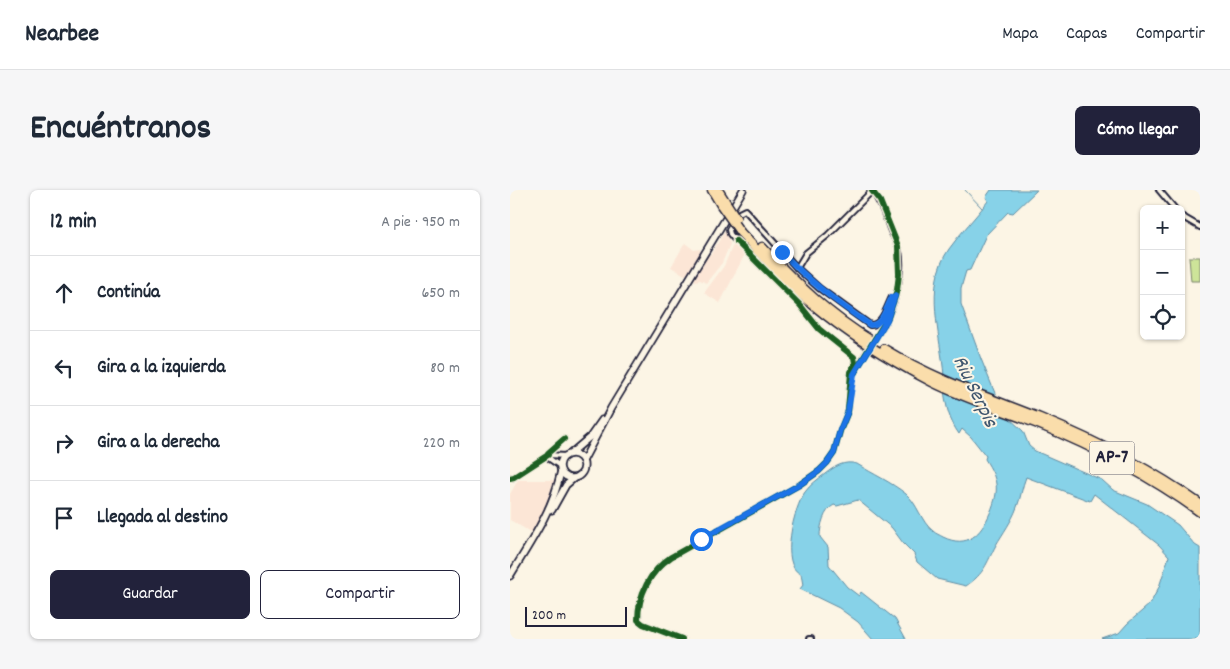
<!DOCTYPE html>
<html lang="es">
<head>
<meta charset="utf-8">
<style>
	:root { --surface:#fff; --page:#f6f6f7; --text:#1f2937; --muted:#747a83; --line:#e0e1e3; --accent:#22223b }
	body { margin:0; font-family:Dekko,sans-serif; background:var(--page); color:var(--text) }
	.controls { position:absolute; right:15px; top:15px; display:grid; overflow:hidden; border-radius:8px; box-shadow:0 1px 4px #0004 }
	.controls button { width:45px; height:45px; display:grid; place-items:center; padding:0; border:0; border-bottom:1px solid var(--line); background:var(--surface); color:var(--text); font:25px sans-serif }
	.scale { position:absolute; left:15px; bottom:12px; width:102px; box-sizing:border-box; padding-left:5px; border:2px solid #22223b; border-top:0; font-size:14px; line-height:18px; white-space:nowrap; color:#22223b; -webkit-text-stroke:4px #fcf5e5; paint-order:stroke }
	.stop { position:absolute; width:15px; height:15px; margin:-11px; border:4px solid #1a73e8; border-radius:50%; background:#fff }
	.stop.end { background:#1a73e8; border-color:#fff; box-shadow:0 1px 5px #0008 }
	.list { margin:0; padding:0; list-style:none }
	h2 { display:flex; justify-content:space-between; align-items:center; height:65px; margin:0; padding:0 20px; font-size:21px }
	h2 small { font-size:16px; font-weight:400; color:var(--muted) }
	.list li { display:grid; grid-template-columns:32px 1fr auto; gap:15px; align-items:center; box-sizing:border-box; height:75px; padding:0 20px; border-top:1px solid var(--line) }
	.list b { display:block; font-size:19px; white-space:nowrap }
	.list em { font-size:16px; font-style:normal; color:var(--muted) }
	.actions { display:flex; gap:10px; padding:15px 20px }
	.actions a { flex:1; padding:11px 0; border:1px solid var(--accent); border-radius:8px; text-align:center; font-size:18px; color:var(--accent) }
	.actions .main { background:var(--accent); color:#fff }
	.icon { flex:none; width:28px; height:28px; fill:none; stroke:currentColor; stroke-width:2; stroke-linecap:round; stroke-linejoin:round }
	.map { position:relative; flex:none; width:690px; height:449px; overflow:hidden; border-radius:8px }
	header { display:flex; align-items:center; gap:30px; box-sizing:border-box; height:70px; padding:0 25px; background:var(--surface); border-bottom:1px solid var(--line) }
	header strong { font-size:24px }
	nav { display:flex; gap:28px; margin-inline-start:auto; font-size:18px }
	.intro { display:flex; align-items:center; justify-content:space-between; box-sizing:border-box; height:120px; padding:0 30px }
	h1 { margin:0; font-size:35px }
	.button { padding:12px 22px; border-radius:8px; background:var(--accent); color:#fff; font-size:18px; font-weight:700 }
	main { display:flex; gap:30px; padding:0 30px }
	aside { flex:1; background:var(--surface); border-radius:8px; box-shadow:0 1px 4px #0004 }
	.map>svg:first-child { display:block }
	.built { fill:#fce6d6 }
	.green { fill:#cde499; stroke:#78836a }
	.water { fill:#87d2e8; stroke:#5f8ca3 }
	.lines { fill:none; stroke-linecap:round; stroke-linejoin:round }
	.stream { stroke:#5f8ca3; stroke-width:1 }
	.minor-casing { stroke:#22223b; stroke-width:8 }
	.secondary-casing { stroke:#22223b; stroke-width:9 }
	.motorway-casing { stroke:#22223b; stroke-width:11 }
	.minor { stroke:#fcf5e5; stroke-width:4 }
	.secondary { stroke:#fcf5e5; stroke-width:5.5 }
	.motorway { stroke:#faddab; stroke-width:8 }
	.minor-bridge-casing { stroke:#22223b; stroke-width:8; stroke-linecap:butt }
	.motorway-bridge-casing { stroke:#22223b; stroke-width:11; stroke-linecap:butt }
	.minor-bridge { stroke:#fcf5e5; stroke-width:4 }
	.motorway-bridge { stroke:#faddab; stroke-width:8 }
	.cycleway-casing { stroke:#fcf5e5; stroke-width:9 }
	.cycleway { stroke:#1b5e20; stroke-width:6 }
	.route { stroke:#1a73e8; stroke-width:6 }
	.labels { text-anchor:middle; dominant-baseline:central; stroke-width:4; stroke-linejoin:round; paint-order:stroke }
	.shield { fill:#fcf5e5; stroke:#63616e; stroke-width:1 }
	.shield-label { font-size:19px; font-weight:bold; fill:#22223b }
	.water-label { font-size:21px; font-style:italic; fill:#40576f; stroke:#fcf5e5 }
</style>
</head>
<body>
<header>
<strong>Nearbee</strong>
<nav><a>Mapa</a><a>Capas</a><a>Compartir</a></nav>
</header>
<div class="intro"><h1>Encuéntranos</h1><a class="button">Cómo llegar</a></div>
<main>
<aside>
<h2>12 min<small>A pie · 950 m</small></h2>
<ul class="list">
<li><svg class="icon" aria-label="ahead" viewBox="0 0 24 24"><path d="M12 20V5M6 11l6-6 6 6"/></svg><div><b>Continúa</b></div><em>650 m</em></li>
<li><svg class="icon" aria-label="left" viewBox="0 0 24 24"><path d="M17 20v-9H6M10 6l-5 5 5 5"/></svg><div><b>Gira a la izquierda</b></div><em>80 m</em></li>
<li><svg class="icon" aria-label="right" viewBox="0 0 24 24"><path d="M7 20v-9h11M14 6l5 5-5 5"/></svg><div><b>Gira a la derecha</b></div><em>220 m</em></li>
<li><svg class="icon" aria-label="arrive" viewBox="0 0 24 24"><path d="M6 21V4h12l-3 4 3 4H6"/></svg><div><b>Llegada al destino</b></div></li>
</ul>
<div class="actions"><a class="main">Guardar</a><a>Compartir</a></div>
</aside>
<div class="map">
<svg width="690" height="449" viewBox="0 0 690 449">
	<rect width="100%" height="100%" fill="#fcf5e5"/>
	<filter id="ink" filterUnits="userSpaceOnUse"><feTurbulence type="fractalNoise" baseFrequency=".02" numOctaves="2"/><feDisplacementMap in="SourceGraphic" scale="10" xChannelSelector="R" yChannelSelector="G"/><feConvolveMatrix kernelMatrix="1 2 1 2 8 2 1 2 1" color-interpolation-filters="sRGB"/></filter>
	<g filter="url(#ink)">
		<g class="built">
			<polygon points="215,41 220,54 212,73 196,93 190,90 185,91 184,87 198,66 201,64"/>
			<polygon points="175,53 184,60 190,59 191,63 178,84 175,85 161,77"/>
			<polygon points="223,55 227,56 234,66 210,113 194,103 214,76"/>
			<polygon points="8,290 45,290 39,311 22,343 0,330 0,304"/>
		</g>
		<polygon class="green" points="679,67 690,67 690,91 681,91"/>
		<g class="water">
			<path d="M481,0H527L503,23L498,22L476,45L460,80L456,81L451,98V114L471,169L487,208L434,186C431,146 413,96 439,59C451,42 466,27 478,11L476,7Z"/>
			<path d="M434,200L496,225L513,241L519,256L525,261L592,290L603,300L637,314L668,335L685,355L690,358V449H592L609,443L617,434L640,414L649,397L659,366L649,355L584,304L580,311L516,287C512,297 511,307 507,317C502,331 493,343 486,355C476,374 475,383 456,396L427,389L407,372L404,364L393,353L382,338L348,310L327,316L324,315C314,320 310,336 310,347L318,357L319,375L337,397L349,406L351,402L385,429L396,449H363L348,432L329,418L290,399L293,395L291,384C269,376 284,317 295,302C300,295 308,289 315,284C324,277 334,270 347,274C363,284 381,292 396,304C408,314 411,332 423,341C426,344 430,345 433,347C458,359 471,344 480,323C490,299 488,290 475,269L476,266L461,247L452,239L449,244C439,230 436,216 434,200Z"/>
		</g>
		<g class="lines">
			<polyline class="stream" points="455,0 472,18"/>
			<defs>
				<g id="minor">
					<path d="M364,0L362,1C371,12 374,23 379,36C381,43 386,50 388,57C395,81 384,119 371,139"/>
					<polyline points="649,0 665,19"/>
					<polyline points="671,26 690,37"/>
					<path d="M225,50L220,44L219,40L229,23L235,20L287,78L309,98L360,135C372,136 377,117 382,107L385,106"/>
					<polyline points="287,78 296,63 318,45 362,1"/>
					<polyline points="38,265 56,266"/>
					<polyline points="38,265 40,269 50,276"/>
					<polyline points="0,288 4,287 38,265 38,263 54,249"/>
					<path d="M172,449L133,434L128,430C128,405 140,381 161,367L289,295L309,281L317,273L324,263L330,241L338,221L341,182L345,173L344,167L309,139L290,115L226,51"/>
					<polyline points="299,449 301,449"/>
				</g>
				<g id="secondary">
					<circle cx="62" cy="276" r="12"/>
					<polyline points="60,264 80,247 92,230"/>
					<polyline points="73,271 101,218 233,0"/>
					<polyline points="42,320 56,295 63,289"/>
					<path d="M0,386C20,353 43,320 51,281"/>
				</g>
				<g id="motorway">
					<polyline points="202,0 211,15"/>
					<polyline points="208,0 215,11"/>
					<path d="M230,42C253,66 276,92 302,114C339,145 380,170 422,192C456,209 493,220 528,234C585,257 640,286 690,322"/>
					<path d="M252,57C285,92 320,126 362,151"/>
					<path d="M374,159C423,189 477,207 530,228C586,251 641,279 690,314"/>
				</g>
			</defs>
			<use href="#minor" class="minor-casing"/>
			<use href="#secondary" class="secondary-casing"/>
			<use href="#motorway" class="motorway-casing"/>
			<use href="#minor" class="minor"/>
			<use href="#secondary" class="secondary"/>
			<use href="#motorway" class="motorway"/>
			<defs>
				<polyline id="minor-bridge" points="346,179 371,139"/>
				<g id="motorway-bridge">
					<polyline points="215,11 226,28"/>
					<polyline points="211,15 230,42"/>
				</g>
			</defs>
			<use href="#minor-bridge" class="minor-bridge-casing"/>
			<use href="#motorway-bridge" class="motorway-bridge-casing"/>
			<use href="#minor-bridge" class="minor-bridge"/>
			<use href="#motorway-bridge" class="motorway-bridge"/>
			<defs>
				<g id="cycleway">
					<polyline points="345,182 378,127 387,100 389,84 388,56 370,11 362,1 364,0"/>
					<polyline points="0,288 4,287 38,265 38,263 54,249"/>
					<path d="M172,449L133,434L128,430C128,405 140,381 161,367L289,295L309,281L317,273L324,263L330,241L338,221L341,182L345,173L344,167L309,139L290,115L226,51"/>
				</g>
			</defs>
			<use href="#cycleway" class="cycleway-casing"/>
			<use href="#cycleway" class="cycleway"/>
		</g>
	</g>
	<g class="lines" filter="url(#ink)">
		<path class="route" d="M191,349L289,295L309,281L317,273L324,263L330,240L338,221L344,184L377,130L385,106L382,107C377,117 372,136 360,135C328,113 298,91 272,62"/>
	</g>
	<g class="labels">
		<rect class="shield" x="579.5" y="251.5" width="45" height="33" rx="4"/>
		<g class="shield-label">
			<text x="602" y="268">AP-7</text>
		</g>
		<g class="water-label">
			<text transform="translate(464 202) rotate(64)">Riu Serpis</text>
		</g>
	</g>
</svg>
<div class="controls">
<button>+</button>
<button>−</button>
<button><svg class="icon" aria-label="locate" viewBox="0 0 24 24"><circle cx="12" cy="12" r="6"/><path d="M12 2v4M12 18v4M2 12h4M18 12h4"/></svg></button>
</div>
<div class="scale">200 m</div>
<div class="stop" style="left:191px;top:349px"></div>
<div class="stop end" style="left:272px;top:62px"></div>
</div>
</main>
</body>
</html>
